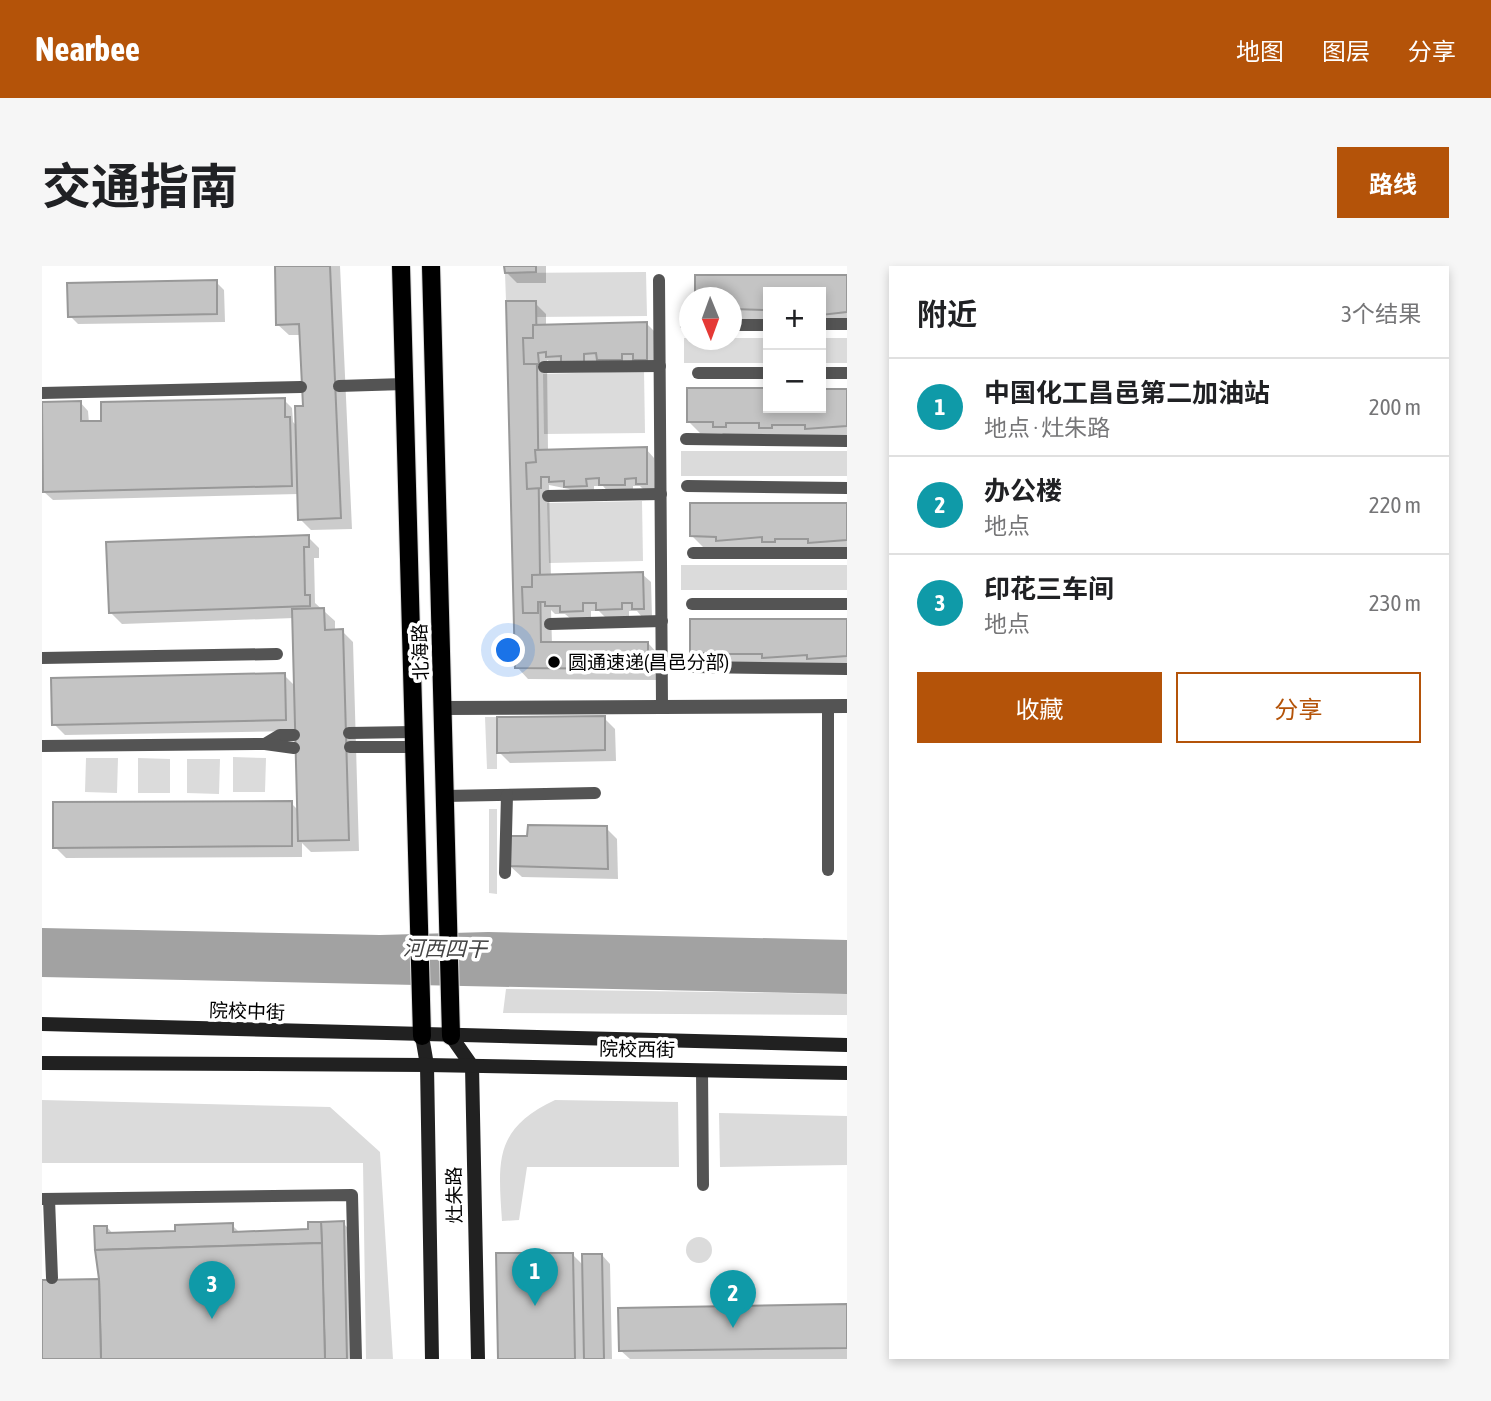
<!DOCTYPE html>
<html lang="zh">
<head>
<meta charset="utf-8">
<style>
	:root { --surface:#fff; --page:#f6f6f6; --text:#202124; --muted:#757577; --line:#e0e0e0; --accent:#b45309 }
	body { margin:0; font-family:"Asap Condensed","Noto Sans SC",sans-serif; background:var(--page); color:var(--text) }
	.controls { position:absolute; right:21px; top:21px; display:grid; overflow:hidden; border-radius:0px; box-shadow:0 4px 10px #0003 }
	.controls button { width:63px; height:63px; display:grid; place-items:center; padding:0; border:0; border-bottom:2px solid var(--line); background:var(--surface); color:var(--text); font:35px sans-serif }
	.compass { position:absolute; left:637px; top:21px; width:63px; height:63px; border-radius:50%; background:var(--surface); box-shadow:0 4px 10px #0003; rotate:179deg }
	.you { position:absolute; left:467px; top:385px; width:24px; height:24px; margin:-18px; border:5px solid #fff; border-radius:50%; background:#1a73e8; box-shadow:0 0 0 10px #1a73e833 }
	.badge { display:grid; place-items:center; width:46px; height:46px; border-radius:50%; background:var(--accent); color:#fff; font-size:23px; font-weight:700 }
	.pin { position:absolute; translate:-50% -58px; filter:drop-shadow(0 2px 4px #0008) }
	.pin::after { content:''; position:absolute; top:37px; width:24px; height:21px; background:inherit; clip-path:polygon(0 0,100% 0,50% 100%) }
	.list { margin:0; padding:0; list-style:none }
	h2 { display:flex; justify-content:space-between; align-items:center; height:91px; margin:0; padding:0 28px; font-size:30px }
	h2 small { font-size:23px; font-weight:400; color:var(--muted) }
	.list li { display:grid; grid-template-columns:46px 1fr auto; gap:21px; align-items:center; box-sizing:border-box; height:98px; padding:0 28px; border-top:2px solid var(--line) }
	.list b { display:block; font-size:26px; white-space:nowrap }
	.list p { margin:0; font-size:23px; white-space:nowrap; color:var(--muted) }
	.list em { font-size:23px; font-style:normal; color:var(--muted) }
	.actions { display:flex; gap:14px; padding:21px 28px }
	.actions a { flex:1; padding:16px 0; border:2px solid var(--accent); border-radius:0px; text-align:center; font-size:24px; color:var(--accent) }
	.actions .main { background:var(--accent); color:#fff }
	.map { position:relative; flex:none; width:805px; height:1093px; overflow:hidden; border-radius:0px }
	header { display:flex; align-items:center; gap:42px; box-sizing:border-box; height:98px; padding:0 35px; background:var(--accent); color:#fff }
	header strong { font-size:33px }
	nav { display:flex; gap:38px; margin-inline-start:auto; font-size:24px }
	.intro { display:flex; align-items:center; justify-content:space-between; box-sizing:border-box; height:168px; padding:0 42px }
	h1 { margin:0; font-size:49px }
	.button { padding:18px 32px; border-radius:0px; background:var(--accent); color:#fff; font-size:24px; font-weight:700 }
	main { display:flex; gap:42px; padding:0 42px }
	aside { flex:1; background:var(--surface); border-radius:0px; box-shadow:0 4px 10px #0003 }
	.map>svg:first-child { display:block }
	.green { fill:#dbdbdb }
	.water { fill:#a2a2a2 }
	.shadow { fill:#0003 }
	.building { fill:#c4c4c4; stroke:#989898; stroke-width:2 }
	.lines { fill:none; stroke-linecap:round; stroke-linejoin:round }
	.primary-casing { stroke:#dbdbdb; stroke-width:20 }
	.lane { stroke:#545454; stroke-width:12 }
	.street { stroke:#545454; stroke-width:14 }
	.secondary { stroke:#212121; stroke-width:14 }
	.primary { stroke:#000; stroke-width:18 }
	.poi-dot { fill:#000; stroke:#fff; stroke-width:2.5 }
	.labels { text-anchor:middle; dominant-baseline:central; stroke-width:7; stroke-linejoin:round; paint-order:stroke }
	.street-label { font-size:19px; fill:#000; stroke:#fff }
	.poi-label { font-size:19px; fill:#000; stroke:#fff; text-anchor:start }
	.water-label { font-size:21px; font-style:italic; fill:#434343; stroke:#fff }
</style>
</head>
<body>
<header>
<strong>Nearbee</strong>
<nav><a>地图</a><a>图层</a><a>分享</a></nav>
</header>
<div class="intro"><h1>交通指南</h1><a class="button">路线</a></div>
<main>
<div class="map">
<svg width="805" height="1093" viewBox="0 0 805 1093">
	<rect width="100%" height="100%" fill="#fff"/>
	<g class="green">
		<polygon points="604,6 605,50 494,51 493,35 464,35 463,7"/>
		<rect x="642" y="72" width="84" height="25"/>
		<rect x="779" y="72" width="26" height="25"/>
		<polygon points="602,105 603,167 502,168 501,108"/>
		<rect x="639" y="185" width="166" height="25"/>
		<polygon points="600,235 601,295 507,297 505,237"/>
		<rect x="639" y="299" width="166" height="25"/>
		<polygon points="443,451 455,451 455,503 445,503"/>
		<polygon points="191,491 224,492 223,526 191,526"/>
		<polygon points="44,492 76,492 75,527 43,526"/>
		<polygon points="96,492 128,493 128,527 96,527"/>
		<polygon points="145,493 178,493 177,528 145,527"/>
		<polygon points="447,543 455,543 455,628 447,627"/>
		<polygon points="464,723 805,728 805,749 461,747"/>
		<polygon points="0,834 288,841 338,886 351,1093 324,1093 321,897 0,897"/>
		<path d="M513,834L636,836L637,901H485L477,954L460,955C456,894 452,863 513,834Z"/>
		<polygon points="677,847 805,850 805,899 678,901"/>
		<circle cx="657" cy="984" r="13"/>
	</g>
	<polygon class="water" points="0,662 338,669 446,666 805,674 805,728 0,711"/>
	<g class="shadow">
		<polygon points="235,0 298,0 310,263 269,264 258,253 257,228 11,234 2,226 38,136 46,145 47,157 242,134 250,142 251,156 255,160 263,142 259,69 247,69 235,58"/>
		<polygon points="464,0 504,0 504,17 475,17 464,6"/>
		<polygon points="805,10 805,58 779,56 779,26 726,26 726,54 690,55 690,32"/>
		<polygon points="174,16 182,24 183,56 36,58 28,50"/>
		<polygon points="493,37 504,48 504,61 605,58 613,66 613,101 514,99 505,94 506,185 604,183 612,192 613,226 604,226 598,220 591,220 591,226 567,227 561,220 552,220 552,228 532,229 527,223 507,219 509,312 600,308 609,316 610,351 600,351 595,345 587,345 587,351 564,352 557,345 549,345 549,353 529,353 523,348 513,348 509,344 510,378 606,377 617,389 616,414 486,413 475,401"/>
		<polygon points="647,124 726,124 726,142 779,142 779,124 805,124 805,171 730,172 726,168 694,168 684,171 680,167 658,167 647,156"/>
		<polygon points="805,239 805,286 661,281 650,270"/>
		<polygon points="266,271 277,282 277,292 272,292 273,337 293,355 293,365 300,365 311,376 317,585 269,586 260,577 260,591 24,592 13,581 249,537 257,545 255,465 23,469 12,458 242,409 254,421 252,352 80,358 69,347"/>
		<polygon points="805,355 805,402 661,397 649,386"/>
		<polygon points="562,452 573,463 574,495 468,497 457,486"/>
		<polygon points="564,562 575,573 576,613 480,611 468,600 487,571"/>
		<polygon points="301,957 312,968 315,1093 0,1093 0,1016 59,1017 65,961 72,969 134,967 190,959 198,967 268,965"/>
		<polygon points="530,988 542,1000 560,989 568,998 570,1093 458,1093"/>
		<polygon points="805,1040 805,1093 588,1093 578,1084"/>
	</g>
	<g class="building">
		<polygon points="233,0 288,0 299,252 256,254 253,140 261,140 257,58 234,59"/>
		<polygon points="462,0 494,0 494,6 463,7"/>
		<polygon points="653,9 805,9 805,46 779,49 779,26 726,26 726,48 725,44 691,43 690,47 690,32 653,32"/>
		<polygon points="175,14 175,48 26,51 25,17"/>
		<polygon points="464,35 494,35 499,376 606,376 606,403 473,402"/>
		<polygon points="605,56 605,94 591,94 591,88 580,88 580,94 555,94 554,87 542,88 542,96 519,96 519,90 504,91 504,86 496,87 497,98 482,98 481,72 491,72 491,59"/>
		<polygon points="645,122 726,122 726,142 779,142 779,123 805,123 805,160 763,163 763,159 730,159 730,162 717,162 717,157 684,157 684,161 671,161 671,156 645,156"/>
		<polygon points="243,132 243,151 248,151 250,220 1,226 0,136 39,135 39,155 59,155 59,136"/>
		<polygon points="605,181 605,218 594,218 594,212 583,213 583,219 557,219 557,212 544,213 545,220 522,221 522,215 507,216 507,211 499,211 499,222 485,223 484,197 494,196 493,184"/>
		<polygon points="648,237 805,237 805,274 766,277 766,273 733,273 733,276 720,276 720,271 674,275 674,271 648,270"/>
		<polygon points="267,269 267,281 262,281 263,329 268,329 268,340 67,347 64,276"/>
		<polygon points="601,306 602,343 590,343 590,337 580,337 580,343 554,344 554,337 541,337 541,345 518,346 518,340 503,340 503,336 496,336 496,347 481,347 480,321 490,321 490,309"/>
		<polygon points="282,342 283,364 301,363 307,574 256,575 250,343"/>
		<polygon points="648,353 805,353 805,390 765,393 765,389 720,392 720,388 686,388 686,391 674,391 674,387 648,387"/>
		<polygon points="243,407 244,454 10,459 9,412"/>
		<polygon points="563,450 563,484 455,487 455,451"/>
		<polygon points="250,535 250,580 11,582 11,536"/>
		<polygon points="486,559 565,560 566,603 467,600 467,570 485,570"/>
		<polygon points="302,955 305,1093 283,1093 279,956"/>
		<polygon points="266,956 279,956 280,977 53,984 52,960 65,960 65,967 133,965 133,959 191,957 191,966 266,963"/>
		<polygon points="280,977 283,1093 59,1093 57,1013 53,984"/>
		<polygon points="454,987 531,987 533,1093 456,1093"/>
		<polygon points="540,988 560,988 562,1093 542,1093"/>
		<polygon points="57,1013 59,1093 0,1093 0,1014"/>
		<polygon points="805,1038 805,1082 577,1085 576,1042"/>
	</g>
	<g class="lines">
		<defs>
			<g id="primary">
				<polyline points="359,0 380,770"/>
				<polyline points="389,0 409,770"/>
			</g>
		</defs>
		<use href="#primary" class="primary-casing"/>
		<g class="lane">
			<polyline points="617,14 620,439"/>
			<polyline points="779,58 805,58"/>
			<polyline points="644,59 648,59"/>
			<polyline points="690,59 726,59"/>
			<polyline points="502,101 618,100"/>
			<polyline points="656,107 726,107"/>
			<polyline points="779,107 805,107"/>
			<polyline points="297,120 362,118"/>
			<polyline points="0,127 259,121"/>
			<polyline points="644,173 805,175"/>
			<polyline points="645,220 805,222"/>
			<polyline points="506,230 619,228"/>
			<polyline points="651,287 805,287"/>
			<polyline points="650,338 805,338"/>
			<polyline points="508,358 620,355"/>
			<polyline points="0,392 235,388"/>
			<polyline points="653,401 805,403"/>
			<polyline points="786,440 786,604"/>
			<polyline points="307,467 372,466"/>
			<polyline points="223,478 238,469 252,469"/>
			<polyline points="0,480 223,478 252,482"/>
			<polyline points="308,481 372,481"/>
			<polyline points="403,530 553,527"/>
			<polyline points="463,607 465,529"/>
			<polyline points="660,804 661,919"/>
			<polyline points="0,933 310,929 314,1093"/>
			<polyline points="7,933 10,1012"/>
		</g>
		<polyline class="street" points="400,442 805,440"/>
		<g class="secondary">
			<polyline points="0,758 805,779"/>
			<polyline points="380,770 385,799 390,1093"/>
			<polyline points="409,770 430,800 436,1093"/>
			<polyline points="0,797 385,799 805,807"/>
		</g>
		<use href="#primary" class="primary"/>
	</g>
	<circle class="poi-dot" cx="512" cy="396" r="7"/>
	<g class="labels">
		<g class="street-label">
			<text transform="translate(378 386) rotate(-92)">北海路</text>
			<text transform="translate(205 745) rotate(2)">院校中街</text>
			<text transform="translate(595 783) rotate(1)">院校西街</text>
			<text transform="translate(412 929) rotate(-91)">灶朱路</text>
		</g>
		<g class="poi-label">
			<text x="526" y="396">圆通速递(昌邑分部)</text>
		</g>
		<g class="water-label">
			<text transform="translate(403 682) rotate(1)">河西四干</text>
		</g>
	</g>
</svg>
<div class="controls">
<button>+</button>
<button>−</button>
</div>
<svg class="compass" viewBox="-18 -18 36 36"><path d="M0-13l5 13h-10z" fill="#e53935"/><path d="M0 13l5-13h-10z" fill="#757577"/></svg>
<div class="you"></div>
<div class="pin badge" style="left:493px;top:1040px;background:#0f9aa8">1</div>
<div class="pin badge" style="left:691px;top:1062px;background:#0f9aa8">2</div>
<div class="pin badge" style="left:170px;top:1053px;background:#0f9aa8">3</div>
</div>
<aside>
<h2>附近<small>3个结果</small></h2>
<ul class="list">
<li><span class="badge" style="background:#0f9aa8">1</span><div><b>中国化工昌邑第二加油站</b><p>地点 · 灶朱路</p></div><em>200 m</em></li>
<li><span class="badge" style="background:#0f9aa8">2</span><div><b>办公楼</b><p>地点</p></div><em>220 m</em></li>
<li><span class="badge" style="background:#0f9aa8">3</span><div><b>印花三车间</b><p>地点</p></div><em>230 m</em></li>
</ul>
<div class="actions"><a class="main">收藏</a><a>分享</a></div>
</aside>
</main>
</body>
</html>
